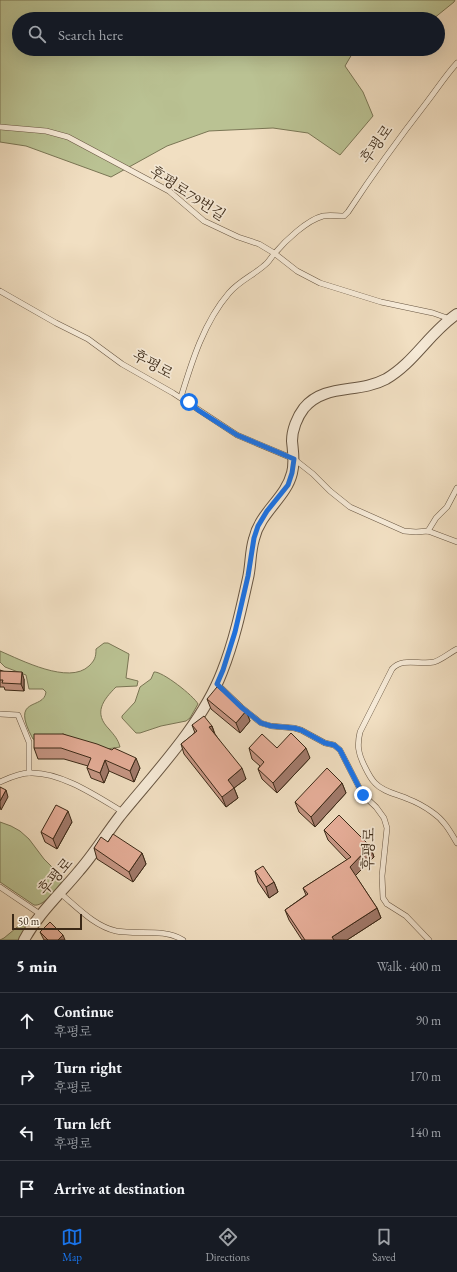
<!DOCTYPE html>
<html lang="en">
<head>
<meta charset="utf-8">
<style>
	:root { --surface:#171b24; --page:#20242c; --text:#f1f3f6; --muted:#9ea1a6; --line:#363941; --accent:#1a73e8 }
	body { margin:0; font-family:"EB Garamond","Noto Serif KR",serif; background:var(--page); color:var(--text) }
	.scale { position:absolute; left:12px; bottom:10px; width:70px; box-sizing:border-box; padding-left:4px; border:2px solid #3b2917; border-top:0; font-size:11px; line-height:14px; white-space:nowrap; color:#3b2917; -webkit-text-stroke:3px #f6ead7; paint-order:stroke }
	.stop { position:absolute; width:12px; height:12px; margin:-9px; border:3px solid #1a73e8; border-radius:50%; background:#fff }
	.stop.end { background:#1a73e8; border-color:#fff; box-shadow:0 1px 4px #0008 }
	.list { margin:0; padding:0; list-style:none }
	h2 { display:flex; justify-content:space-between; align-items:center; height:52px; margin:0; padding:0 16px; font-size:17px }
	h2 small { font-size:13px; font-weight:400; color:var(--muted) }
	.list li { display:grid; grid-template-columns:26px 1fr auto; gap:12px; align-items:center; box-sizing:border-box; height:56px; padding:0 16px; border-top:1px solid var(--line) }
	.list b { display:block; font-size:15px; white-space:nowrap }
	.list p { margin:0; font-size:13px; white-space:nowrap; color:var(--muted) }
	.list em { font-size:13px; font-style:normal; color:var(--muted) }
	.icon { flex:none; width:22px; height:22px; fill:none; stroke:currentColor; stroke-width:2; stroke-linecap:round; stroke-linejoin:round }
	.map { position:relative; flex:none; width:457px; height:940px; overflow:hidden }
	.search { position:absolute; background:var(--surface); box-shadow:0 4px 16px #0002; left:12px; right:12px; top:12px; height:44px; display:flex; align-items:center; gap:10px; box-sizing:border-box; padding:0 14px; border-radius:22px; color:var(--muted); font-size:15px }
	.sheet { height:276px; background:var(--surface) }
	nav { display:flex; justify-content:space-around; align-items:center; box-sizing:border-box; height:56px; border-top:1px solid var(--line); background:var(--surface); font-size:11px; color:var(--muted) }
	nav a { display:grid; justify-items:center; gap:2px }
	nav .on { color:var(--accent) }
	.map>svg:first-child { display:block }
	.green { fill:#bac293; stroke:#7a7655 }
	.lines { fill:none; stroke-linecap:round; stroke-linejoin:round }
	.service-casing { stroke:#685642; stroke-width:6 }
	.minor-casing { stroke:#685642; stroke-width:12 }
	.service { stroke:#f6ead7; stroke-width:5 }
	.minor { stroke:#f6ead7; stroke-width:10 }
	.wall { fill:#c69684; stroke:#3b2917 }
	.shaded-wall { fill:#a17a6b; stroke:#3b2917 }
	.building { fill:#e6ae99; stroke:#3b2917 }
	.route { stroke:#1a73e8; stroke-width:5 }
	.labels { text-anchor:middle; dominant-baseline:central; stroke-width:3.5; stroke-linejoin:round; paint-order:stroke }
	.street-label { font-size:15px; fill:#3b2917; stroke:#f6ead7 }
</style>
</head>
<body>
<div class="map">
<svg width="457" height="940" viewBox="0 0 457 940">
	<rect width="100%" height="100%" fill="#f1dfc2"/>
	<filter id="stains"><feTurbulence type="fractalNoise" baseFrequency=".005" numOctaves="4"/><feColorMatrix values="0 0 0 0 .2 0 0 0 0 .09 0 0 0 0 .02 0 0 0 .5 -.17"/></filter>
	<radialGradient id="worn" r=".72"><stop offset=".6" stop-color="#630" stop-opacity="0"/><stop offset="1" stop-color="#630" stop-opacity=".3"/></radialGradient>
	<g class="green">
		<polygon points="0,0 455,0 454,2 433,19 404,19 374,15 372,19 19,19 19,49 355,49 345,66 363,92 373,116 340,155 308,133 273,128 209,131 167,146 111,177 26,146 0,142"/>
		<path d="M104,643H108L129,654L126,678L138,681L137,686L116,687C103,700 93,713 109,729C114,735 118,739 120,747L107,749L37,740L33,739C9,695 44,711 46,692L43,689H29L26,675L5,667L0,662V651C21,660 69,685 89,666C95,660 96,657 96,649Z"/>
		<path d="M154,672C162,671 194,696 198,704L190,718L186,721L161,726L140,733H136L122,718V716L135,702L140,687L151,679Z"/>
		<path d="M0,822L11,826L20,831L29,839L44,859L64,879C58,887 44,907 34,905L0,882Z"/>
		<polygon points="27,919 30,921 19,940 0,940 4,938"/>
	</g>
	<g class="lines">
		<defs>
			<g id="service">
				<polyline points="0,127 46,131 68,137 169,191 204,221 238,237 259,244 274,253 297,271 320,283 381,302 433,313 450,319"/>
				<polyline points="0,291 56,323 88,339 122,364 173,393 237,435 294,459 313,474 330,491 350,507 404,531 416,532 428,531 457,542"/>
				<path d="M181,397C192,361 204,322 229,293C240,280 256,274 267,263C270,260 272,256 275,253C285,241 307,220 323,216C330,215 337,216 344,216L348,212C373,174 399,138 427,102C437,89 446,75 457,63"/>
				<polyline points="428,531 436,518 447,507 457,488"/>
				<path d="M457,649C449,653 443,659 434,662C420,665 402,657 392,669L360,732C357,745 358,753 364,765C367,771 370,778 375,783C383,792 397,794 408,799C416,802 425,807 432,812C444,820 450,831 457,843"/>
				<polyline points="217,684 241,707 261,723 271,726 294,728 301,730 325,743 334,745 340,750 363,795 376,807 384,818 387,828 382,876 383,898 387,904 406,916 429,940"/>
				<polyline points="0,714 18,715 29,742 29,773"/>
				<path d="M0,782C9,778 19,773 29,773C60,771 98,797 123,812"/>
				<polyline points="0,887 40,914"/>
				<path d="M60,893C77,907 94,926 116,931C138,935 164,928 183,940"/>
			</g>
			<path id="minor" d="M24,940C38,914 60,894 79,871C94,854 106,834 120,816C155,773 202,724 222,672C234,642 241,610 248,578C251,565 250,552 254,539C260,512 286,498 292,473C295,462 293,452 292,441C292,430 297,417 304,408C325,383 358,394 386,379C414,363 430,332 457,314"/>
		</defs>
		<use href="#service" class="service-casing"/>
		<use href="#minor" class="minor-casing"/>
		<use href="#service" class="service"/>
		<use href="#minor" class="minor"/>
	</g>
	<g class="wall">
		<polygon points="0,670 24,679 24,691 5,690 4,687 0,687"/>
		<polygon points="207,699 246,711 250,721 240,733 211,709"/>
		<polygon points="192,725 212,726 215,734 246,779 234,788 238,798 226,807 184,754 181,744 195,733"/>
		<polygon points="63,734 140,768 134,782 109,771 104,783 91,778 87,768 88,766 64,759 38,759 34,748"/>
		<polygon points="249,748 277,748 310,758 277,793 262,779 258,769 260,766 252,759"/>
		<polygon points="342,783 346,793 315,827 299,812 295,802"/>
		<polygon points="72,822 57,849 45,842 41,832"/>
		<polygon points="324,830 370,846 374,857 355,875 377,908 381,918 347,940 302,940 289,920 285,910 306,895 303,888 347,860 328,840"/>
		<polygon points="108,842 142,853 146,864 133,882 97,859 94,848"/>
		<polygon points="255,871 274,882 278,892 269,898 258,882"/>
		<polygon points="40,932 65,940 44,940"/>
	</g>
	<g class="shaded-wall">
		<polygon points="22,672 24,679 24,691 21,684"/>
		<polygon points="246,711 250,721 240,733 236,723"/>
		<polygon points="212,726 215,736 209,727"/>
		<polygon points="306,748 310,758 277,793 273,783"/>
		<polygon points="136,758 140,768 134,782 130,771"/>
		<polygon points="105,760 109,771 104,783 100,773"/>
		<polygon points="242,768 246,779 234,788 238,798 226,807 222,797 228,780"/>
		<polygon points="342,783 346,793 315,827 311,817"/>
		<polygon points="6,790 8,797 1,810 0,806 0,801"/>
		<polygon points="68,811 72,822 57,849 53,839"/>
		<polygon points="370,846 374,857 354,877 350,867"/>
		<polygon points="142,853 146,864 133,882 129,872"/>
		<polygon points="274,882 278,892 269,898 266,887"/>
		<polygon points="377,908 381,918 347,940 333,940 332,937"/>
		<polygon points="63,935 65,940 58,940"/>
	</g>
	<g class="building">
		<polygon points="0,671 22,672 21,684 2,683 3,680 0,680"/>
		<polygon points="217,687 246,711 236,723 207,699"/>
		<polygon points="204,716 212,726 209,727 242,768 228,780 234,788 222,797 181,744 197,731 192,725"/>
		<polygon points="291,733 306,748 273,783 258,769 264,762 249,748 262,734 277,748"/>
		<polygon points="34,734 63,734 97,744 112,750 114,748 136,758 130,771 105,760 100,773 87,768 91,758 61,748 34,748"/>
		<polygon points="327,768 342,783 311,817 295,802"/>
		<polygon points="0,787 6,790 0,801"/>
		<polygon points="56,805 68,811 53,839 41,832"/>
		<polygon points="339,815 370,846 350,867 377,908 332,937 334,940 305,940 285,910 308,894 303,888 351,857 324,830"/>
		<polygon points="113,834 142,853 129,872 94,848 101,837 108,842"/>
		<polygon points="263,866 274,882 266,887 255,871"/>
		<polygon points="50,922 63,935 58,940 48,940 40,932"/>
	</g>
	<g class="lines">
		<polyline class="route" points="189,402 198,410 237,435 294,459 292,473 288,485 267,511 258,526 254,538 248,576 235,632 223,670 217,684 241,707 261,723 271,726 294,728 301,730 325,743 334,745 340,750 363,795"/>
	</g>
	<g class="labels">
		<g class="street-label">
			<text transform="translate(376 144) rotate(-54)">후평로</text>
			<text transform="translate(188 193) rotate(33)">후평로79번길</text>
			<text transform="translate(153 364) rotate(29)">후평로</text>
			<text transform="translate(368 849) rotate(-88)">후평로</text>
			<text transform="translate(55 876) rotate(-49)">후평로</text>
		</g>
	</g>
	<rect width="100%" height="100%" filter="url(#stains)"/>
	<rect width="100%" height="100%" fill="url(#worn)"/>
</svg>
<div class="scale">50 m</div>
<div class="stop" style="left:189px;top:402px"></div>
<div class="stop end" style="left:363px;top:795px"></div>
<div class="search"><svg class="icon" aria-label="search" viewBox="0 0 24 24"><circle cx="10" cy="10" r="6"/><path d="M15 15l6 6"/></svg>Search here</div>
</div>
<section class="sheet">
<h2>5 min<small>Walk · 400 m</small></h2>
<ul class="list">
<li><svg class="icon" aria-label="ahead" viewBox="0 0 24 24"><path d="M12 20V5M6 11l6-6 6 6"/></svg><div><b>Continue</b><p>후평로</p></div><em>90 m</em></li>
<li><svg class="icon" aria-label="right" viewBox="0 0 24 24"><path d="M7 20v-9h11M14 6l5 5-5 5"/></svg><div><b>Turn right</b><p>후평로</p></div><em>170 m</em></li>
<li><svg class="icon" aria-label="left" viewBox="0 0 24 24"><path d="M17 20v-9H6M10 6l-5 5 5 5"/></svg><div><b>Turn left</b><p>후평로</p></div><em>140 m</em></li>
<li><svg class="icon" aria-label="arrive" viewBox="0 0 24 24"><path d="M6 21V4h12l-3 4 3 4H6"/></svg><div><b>Arrive at destination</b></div></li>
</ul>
</section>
<nav>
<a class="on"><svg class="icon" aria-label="map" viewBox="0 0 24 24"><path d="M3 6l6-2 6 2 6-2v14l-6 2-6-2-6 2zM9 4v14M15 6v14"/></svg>Map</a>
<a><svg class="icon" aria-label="directions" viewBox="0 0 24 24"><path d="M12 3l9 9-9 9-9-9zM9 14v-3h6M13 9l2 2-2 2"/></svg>Directions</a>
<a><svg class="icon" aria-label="saved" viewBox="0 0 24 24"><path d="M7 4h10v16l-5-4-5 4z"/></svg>Saved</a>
</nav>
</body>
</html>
